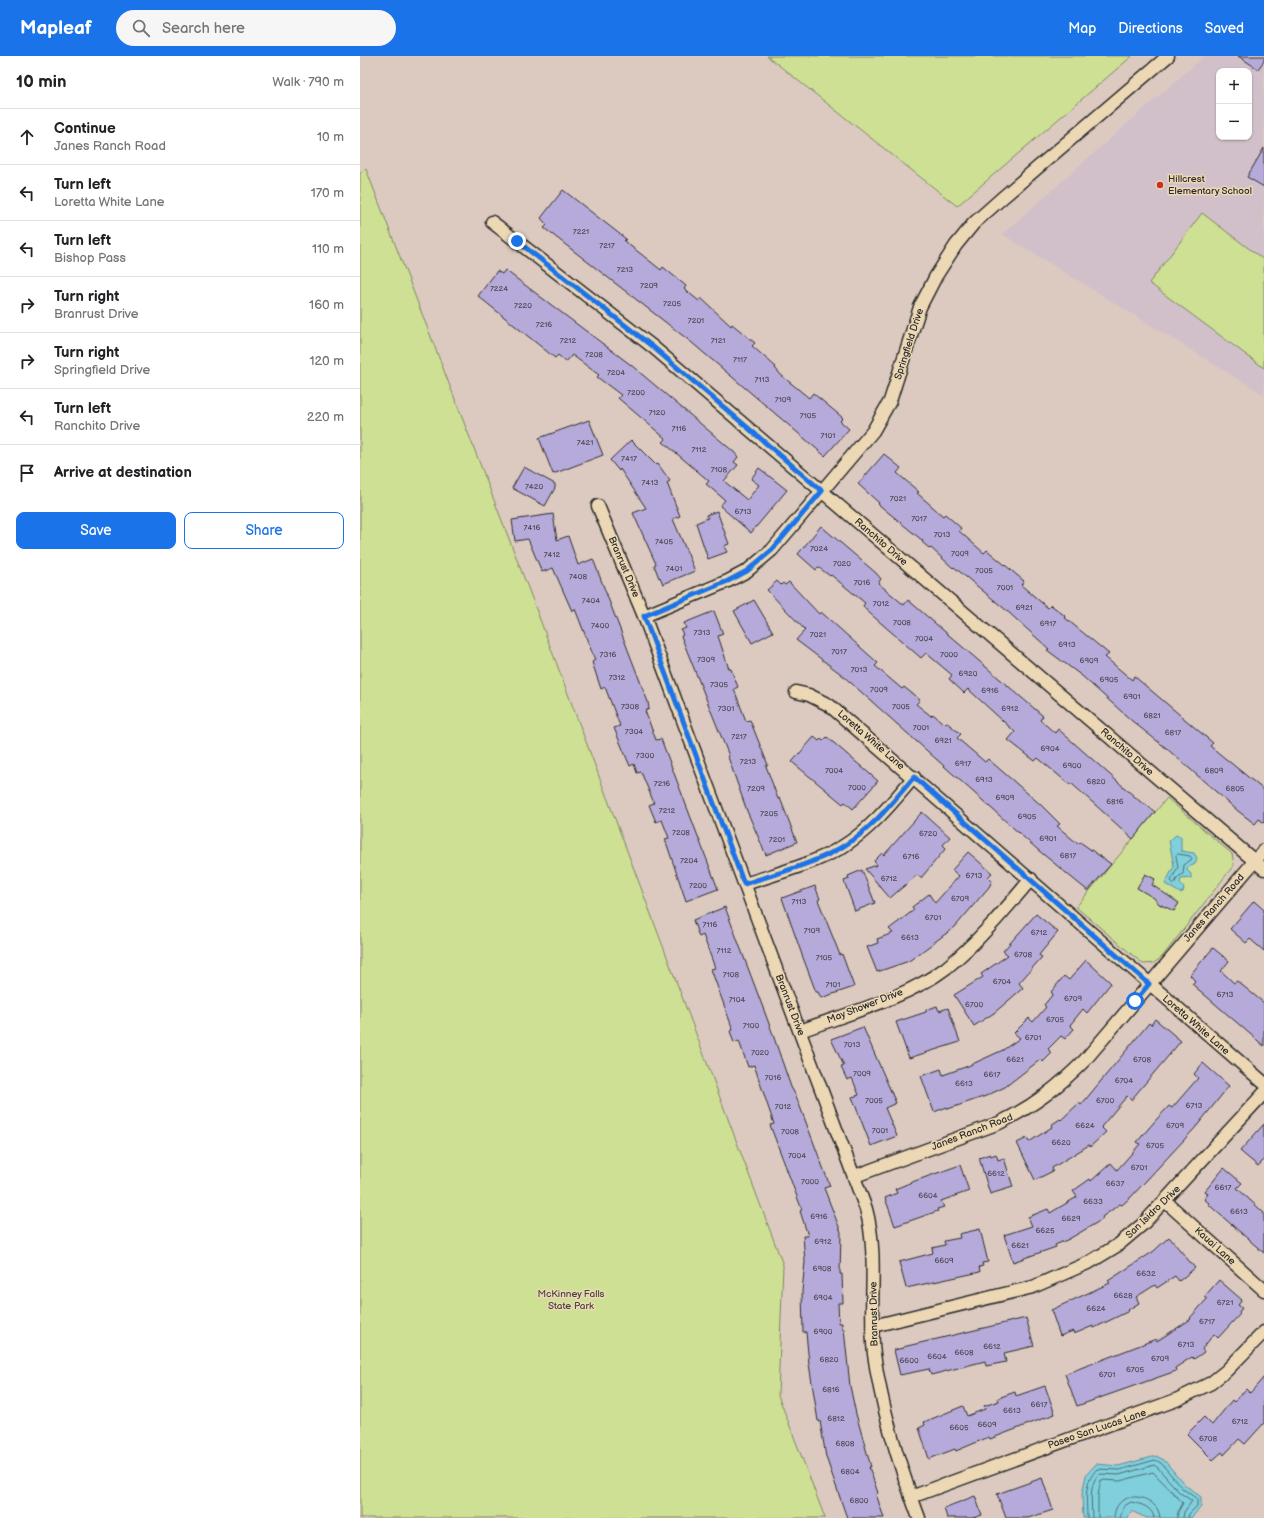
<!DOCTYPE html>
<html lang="en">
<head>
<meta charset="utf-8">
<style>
	:root { --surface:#fff; --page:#f6f6f6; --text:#202124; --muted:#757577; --line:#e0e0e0; --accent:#1a73e8 }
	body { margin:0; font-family:"Balsamiq Sans",sans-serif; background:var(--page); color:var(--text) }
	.controls { position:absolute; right:12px; top:12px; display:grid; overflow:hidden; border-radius:8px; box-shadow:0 1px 3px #0004 }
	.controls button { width:36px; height:36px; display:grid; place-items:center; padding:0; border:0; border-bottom:1px solid var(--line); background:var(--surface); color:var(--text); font:20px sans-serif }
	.stop { position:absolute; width:12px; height:12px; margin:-9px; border:3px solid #1a73e8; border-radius:50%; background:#fff }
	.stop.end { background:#1a73e8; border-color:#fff; box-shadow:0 1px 4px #0008 }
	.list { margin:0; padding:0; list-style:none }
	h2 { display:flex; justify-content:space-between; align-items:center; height:52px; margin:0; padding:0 16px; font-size:17px }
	h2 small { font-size:13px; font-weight:400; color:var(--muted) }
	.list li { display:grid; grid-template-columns:26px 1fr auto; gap:12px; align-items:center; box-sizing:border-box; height:56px; padding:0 16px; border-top:1px solid var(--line) }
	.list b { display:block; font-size:15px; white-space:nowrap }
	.list p { margin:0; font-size:13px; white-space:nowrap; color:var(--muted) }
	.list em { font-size:13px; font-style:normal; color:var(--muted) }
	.actions { display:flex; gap:8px; padding:12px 16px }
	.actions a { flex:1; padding:9px 0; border:1px solid var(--accent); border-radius:8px; text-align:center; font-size:14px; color:var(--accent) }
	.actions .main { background:var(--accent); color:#fff }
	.icon { flex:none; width:22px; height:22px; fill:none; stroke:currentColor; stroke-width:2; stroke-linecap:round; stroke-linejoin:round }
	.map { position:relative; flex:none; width:904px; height:1462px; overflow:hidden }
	header { display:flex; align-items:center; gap:24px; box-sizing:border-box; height:56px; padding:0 20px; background:var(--accent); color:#fff }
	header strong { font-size:19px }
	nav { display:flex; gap:22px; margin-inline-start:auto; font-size:14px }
	.search { width:280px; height:36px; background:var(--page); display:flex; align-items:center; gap:10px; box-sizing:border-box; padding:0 14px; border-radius:22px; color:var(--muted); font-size:15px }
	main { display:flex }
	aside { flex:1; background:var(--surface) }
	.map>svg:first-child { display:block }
	.built { fill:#d1c0c9; fill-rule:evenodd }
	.green { fill:#cee094; stroke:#7c8660 }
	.water { fill:#80cfdd; stroke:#5e8d96 }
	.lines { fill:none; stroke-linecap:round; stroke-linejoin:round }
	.shore { stroke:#4d6d72; stroke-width:1 }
	.building { fill:#b6aadb; stroke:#2b2b2b }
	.minor-casing { stroke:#2b2b2b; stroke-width:15 }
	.minor { stroke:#edd8b6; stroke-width:12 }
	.route { stroke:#1a73e8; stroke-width:5 }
	.poi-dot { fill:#c8321e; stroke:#edd8b6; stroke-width:1.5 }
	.labels { text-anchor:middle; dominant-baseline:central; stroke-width:3; stroke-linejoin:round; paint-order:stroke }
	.number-label { font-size:8px; fill:#4e4b57 }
	.poi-label { font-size:10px; fill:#2b2b2b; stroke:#edd8b6; text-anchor:start }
	.street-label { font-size:10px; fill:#2b2b2b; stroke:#edd8b6 }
	.park-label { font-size:10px; fill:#43463b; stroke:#edd8b6 }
</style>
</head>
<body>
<header>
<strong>Mapleaf</strong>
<div class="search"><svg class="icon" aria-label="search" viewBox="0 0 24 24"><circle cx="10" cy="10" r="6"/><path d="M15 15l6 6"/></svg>Search here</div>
<nav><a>Map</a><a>Directions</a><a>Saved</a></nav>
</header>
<main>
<aside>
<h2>10 min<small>Walk · 790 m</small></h2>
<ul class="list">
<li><svg class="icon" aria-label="ahead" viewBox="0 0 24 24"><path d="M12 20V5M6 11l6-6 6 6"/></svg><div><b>Continue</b><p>Janes Ranch Road</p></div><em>10 m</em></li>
<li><svg class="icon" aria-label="left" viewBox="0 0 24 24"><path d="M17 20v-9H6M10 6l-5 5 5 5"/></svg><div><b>Turn left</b><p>Loretta White Lane</p></div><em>170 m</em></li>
<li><svg class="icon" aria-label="left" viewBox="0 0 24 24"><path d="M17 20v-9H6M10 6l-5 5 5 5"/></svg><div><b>Turn left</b><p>Bishop Pass</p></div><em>110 m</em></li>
<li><svg class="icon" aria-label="right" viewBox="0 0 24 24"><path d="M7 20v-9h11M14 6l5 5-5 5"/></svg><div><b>Turn right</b><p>Branrust Drive</p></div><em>160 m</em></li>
<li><svg class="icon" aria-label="right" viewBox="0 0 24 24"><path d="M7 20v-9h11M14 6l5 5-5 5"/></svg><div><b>Turn right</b><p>Springfield Drive</p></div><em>120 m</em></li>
<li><svg class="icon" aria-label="left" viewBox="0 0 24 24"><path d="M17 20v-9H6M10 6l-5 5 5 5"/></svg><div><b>Turn left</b><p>Ranchito Drive</p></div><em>220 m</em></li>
<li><svg class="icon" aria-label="arrive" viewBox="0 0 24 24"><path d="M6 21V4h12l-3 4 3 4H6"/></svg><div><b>Arrive at destination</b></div></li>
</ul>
<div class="actions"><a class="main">Save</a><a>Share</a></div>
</aside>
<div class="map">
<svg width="904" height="1462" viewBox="0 0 904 1462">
	<rect width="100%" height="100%" fill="#dccac1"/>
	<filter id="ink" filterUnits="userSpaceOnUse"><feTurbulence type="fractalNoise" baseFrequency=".025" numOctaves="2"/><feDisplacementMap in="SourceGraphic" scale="8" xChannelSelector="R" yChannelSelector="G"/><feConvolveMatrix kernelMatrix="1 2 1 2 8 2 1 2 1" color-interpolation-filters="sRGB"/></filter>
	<g filter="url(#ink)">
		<path class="built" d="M844,0H904V339L642,178ZM859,15H889V81H859Z"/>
		<g class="green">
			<polygon points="407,0 772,0 597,150"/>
			<polygon points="6,113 173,545 423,1209 418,1339 465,1462 0,1462 0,117"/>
			<polygon points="842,157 904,204 904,312 789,227"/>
			<polygon points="807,742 872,798 874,809 802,901 794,907 783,908 716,851"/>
		</g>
		<g class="water">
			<polygon points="816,779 821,781 821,795 834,797 837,802 835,808 827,812 827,814 831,818 831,822 821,823 820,827 824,832 823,836 820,837 805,828 814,810 809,785"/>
			<polygon points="796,1400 804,1404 825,1429 841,1441 841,1451 831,1462 787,1462 771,1455 768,1462 723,1462 722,1438 726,1419 736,1408 758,1410"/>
		</g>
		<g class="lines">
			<g class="shore">
				<polygon points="818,798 830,800 832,803 824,809 823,818 818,821 814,828 811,825 818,811 816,800"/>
				<path d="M727,1462C727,1444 723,1427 737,1413L759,1414L795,1404L801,1407L822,1432L837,1443V1450L829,1458L828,1462"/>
				<path d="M732,1462C732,1448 728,1429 739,1418L759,1419L794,1409L798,1412L819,1436L832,1445L824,1456L823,1462"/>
				<polyline points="738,1462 738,1439 741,1424 760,1425 793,1416 823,1447 818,1456 817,1462"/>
				<path d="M754,1462C755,1430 799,1438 800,1462"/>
				<path d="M760,1462L764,1450L771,1446C781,1448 793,1451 794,1462"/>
			</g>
		</g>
		<g class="building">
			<polygon points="878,0 904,0 904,5 898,13"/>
			<polygon points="904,92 904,131 887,121"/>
			<polygon points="203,134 266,183 264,185 281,198 301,214 303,211 326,230 324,233 339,245 341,242 371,270 372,268 395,287 392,290 416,311 415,312 421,319 449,342 453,337 483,362 480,365 489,373 465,400 331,286 184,172 187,169 181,162"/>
			<polygon points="145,214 271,309 374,396 378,401 374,406 378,409 364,425 387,444 399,429 391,423 399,412 427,434 391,477 360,450 365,444 346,428 349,425 303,386 306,383 258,342 261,339 237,321 239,319 212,299 206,306 198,299 195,302 118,240 137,215 142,218"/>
			<polygon points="229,364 243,399 193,418 179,382"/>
			<polygon points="271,384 296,409 298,408 310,425 307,427 320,460 313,463 335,515 303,528 300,521 299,522 294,509 296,508 273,457 286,452 260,413 259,415 250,404"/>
			<polygon points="524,398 541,412 537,417 559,436 557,437 583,460 585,458 601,472 599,475 624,497 627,494 664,525 661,529 688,552 691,549 705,560 704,561 749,598 745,601 772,624 774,620 853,687 850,690 904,734 904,767 899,763 895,768 878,755 806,692 772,665 722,620 687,594 689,593 646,554 594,511 593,512 571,492 570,493 562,486 563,485 518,448 519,447 498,428"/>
			<polygon points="164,411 195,428 195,432 185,450 152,432"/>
			<polygon points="357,455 369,488 364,490 367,496 348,503 336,467 348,462 346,459"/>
			<polygon points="193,458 197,484 208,480 218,509 233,503 288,646 289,653 285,655 296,684 301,683 358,833 326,845 305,783 309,782 302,764 296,766 289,749 294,747 281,716 277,717 274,708 270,710 254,672 260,670 245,631 241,633 232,606 235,604 215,553 212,555 193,512 182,516 168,483 155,485 152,464"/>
			<polygon points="461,470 516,517 521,523 518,527 544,549 548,544 683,660 680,664 695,677 698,673 783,748 784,747 795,756 773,783 711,727 710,729 678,702 675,705 648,684 655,676 608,633 604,637 589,623 592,619 566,597 561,602 506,554 503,550 505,547 471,519 470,520 458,511 456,514 438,498"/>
			<polygon points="417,525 421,529 423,527 425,529 429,526 459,558 461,556 518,607 515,610 542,633 544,631 560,644 556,648 571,660 573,658 584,668 586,666 601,678 597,682 625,706 628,703 681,749 700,768 697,770 718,788 720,786 751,808 728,835 678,794 481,618 436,584 445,574 407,534"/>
			<polygon points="394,544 413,576 392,587 374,555"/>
			<polygon points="354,555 363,578 358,580 369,613 371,613 378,631 374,633 386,665 390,664 408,709 406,710 418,743 420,742 437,786 406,799 387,755 368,701 369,700 321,580 323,579 321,574 326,572 324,567"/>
			<polygon points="454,681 459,685 461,683 463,685 467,681 518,725 493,753 485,746 483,748 432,706"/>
			<polygon points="562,756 590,781 583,789 586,792 561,822 557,819 530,842 505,813 517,809 514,805 522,797 524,799"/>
			<polygon points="608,796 632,817 628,821 632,825 629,831 595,871 549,905 517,916 507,891 518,887 517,883 533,877 529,873 554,854 552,851 569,838 575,847 599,820 592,814"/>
			<polygon points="502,814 515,847 495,855 484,825 489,823 488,820"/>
			<polygon points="785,818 795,823 792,829 819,847 814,855 799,848 794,842 777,832"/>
			<polygon points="455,830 460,843 458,844 480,899 482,898 494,931 461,942 458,936 456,936 442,899 422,842"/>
			<polygon points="894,845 904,854 904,895 890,883 886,887 870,873"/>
			<polygon points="365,851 411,973 431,1031 436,1040 470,1130 464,1132 481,1176 480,1218 482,1218 483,1247 478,1247 479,1267 482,1267 482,1273 484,1273 490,1330 496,1358 511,1411 509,1411 518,1437 516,1438 524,1462 487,1462 466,1401 460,1365 458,1365 449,1308 446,1276 443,1276 442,1235 445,1206 443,1180 448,1180 440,1155 442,1154 410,1069 414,1068 394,1009 388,1011 379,985 374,987 370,975 373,974 351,913 355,912 343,879 339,881 333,864"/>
			<polygon points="676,858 698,876 679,899 682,901 659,927 663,932 634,957 614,970 594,939 623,921 621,918 648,899 643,895"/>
			<polygon points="853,892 869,905 861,915 874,927 877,925 904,947 904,990 832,928 835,925 830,919"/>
			<polygon points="726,904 751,927 727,957 723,953 710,969 714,973 705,983 701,980 688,993 692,997 683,1006 681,1003 645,1031 626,1040 588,1053 587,1051 574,1056 561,1020 581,1013 583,1019 608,1010 643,994 660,982 654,977 669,962 673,966 686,951 684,949 693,938 691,936 704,920 709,924"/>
			<polygon points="577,950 579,955 588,952 600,986 549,1002 536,966 566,956 566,954"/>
			<polygon points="795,963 821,985 771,1044 767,1040 741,1071 746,1076 730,1091 729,1089 692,1112 693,1115 675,1124 657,1087 667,1082 669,1086 692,1071 691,1069 700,1063 701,1064 719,1047 721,1049 789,967 791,969"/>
			<polygon points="503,971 536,1047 525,1052 537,1080 511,1090 492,1041 499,1039 492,1022 487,1024 481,1011 484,1010 471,983"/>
			<polygon points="843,1007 869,1030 836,1071 771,1141 762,1149 760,1148 742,1161 743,1163 709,1183 695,1189 696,1191 653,1206 644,1179 672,1170 668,1161 688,1153 690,1157 717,1141 713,1135 730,1123 731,1125 751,1107 757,1114 780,1088 777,1086 795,1065 809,1050 812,1052 838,1022 834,1018"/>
			<polygon points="904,1068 904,1104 898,1110 880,1095"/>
			<polygon points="630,1098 631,1100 636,1098 638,1104 644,1102 653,1131 630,1138 619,1102"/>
			<polygon points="600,1109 609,1135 581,1145 584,1151 577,1153 578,1155 535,1170 525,1142 537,1137 535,1133 552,1126"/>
			<polygon points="864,1112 882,1127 877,1132 904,1157 904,1197 848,1148 849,1147 844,1143 848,1138 845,1135"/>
			<polygon points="620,1173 628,1206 622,1207 623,1210 619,1211 620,1216 546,1232 539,1206 573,1197 572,1192 585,1189 584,1185 600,1182 599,1178"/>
			<polygon points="809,1181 835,1212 819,1225 815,1220 797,1232 795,1229 776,1241 779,1247 768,1254 769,1255 734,1272 733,1270 714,1278 713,1275 700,1280 691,1254 750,1227 748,1225 794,1195"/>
			<polygon points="859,1224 882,1244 878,1249 882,1252 879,1256 880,1258 858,1282 854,1278 842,1293 844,1296 834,1303 832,1301 815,1312 816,1315 717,1350 705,1318 796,1283 797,1285 831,1263 830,1262 847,1243 844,1241"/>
			<polygon points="666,1262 674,1290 644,1297 646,1306 626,1310 625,1305 571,1319 569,1313 540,1319 534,1294 543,1292 543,1291"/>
			<polygon points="904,1321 904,1367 885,1388 879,1383 864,1399 862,1396 853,1404 827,1378 844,1361 852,1369 872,1344 874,1346 886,1333 890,1337"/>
			<polygon points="685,1330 695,1358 630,1383 629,1381 596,1395 595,1393 569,1403 559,1372 565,1369 564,1366 603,1350 607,1360 625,1353 624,1350 639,1345 638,1342 655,1336 656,1340"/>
			<polygon points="682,1422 693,1454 668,1462 646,1462 637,1438"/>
			<polygon points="615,1440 622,1459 613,1462 587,1462 584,1452"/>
		</g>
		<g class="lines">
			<defs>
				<g id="minor">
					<polyline points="132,166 293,291 904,813"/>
					<path d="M238,450L284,560L506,1153C519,1201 508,1250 514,1298C522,1355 539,1409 559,1462"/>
					<polyline points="284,560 368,525 387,515 412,494 513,375 530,345 560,251 576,220 596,189 614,167 642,142 808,0"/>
					<polyline points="436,636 449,639 469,649 904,1027"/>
					<path d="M385,828C415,818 454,808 482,791C511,773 532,747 554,721"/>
					<path d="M440,975C486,958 547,942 586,912C618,886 644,855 671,823"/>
					<path d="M495,1120L639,1067C674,1050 698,1031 725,1004L904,794"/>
					<polyline points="805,1145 904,1234"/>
					<polyline points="513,1270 673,1231 730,1206 758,1189 783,1168 904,1037"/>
					<polyline points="551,1441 816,1344 851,1327 866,1315 904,1276"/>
				</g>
			</defs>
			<use href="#minor" class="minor-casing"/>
			<use href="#minor" class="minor"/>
		</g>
	</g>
	<g class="lines" filter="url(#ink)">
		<path class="route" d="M157,185L293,291L462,435L412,494L387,515L368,525L284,560L384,828C415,818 454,808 482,791C511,774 532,747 554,721L789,928L775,945"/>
	</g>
	<circle class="poi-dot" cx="800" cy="129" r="4"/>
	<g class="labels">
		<g class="number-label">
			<text x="221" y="175">7221</text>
			<text x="247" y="189">7217</text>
			<text x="265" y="213">7213</text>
			<text x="289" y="229">7209</text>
			<text x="139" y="232">7224</text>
			<text x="312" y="247">7205</text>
			<text x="163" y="249">7220</text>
			<text x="336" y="264">7201</text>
			<text x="184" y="268">7216</text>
			<text x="208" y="284">7212</text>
			<text x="358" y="284">7121</text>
			<text x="234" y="298">7208</text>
			<text x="380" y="303">7117</text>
			<text x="256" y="316">7204</text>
			<text x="402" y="323">7113</text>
			<text x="276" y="336">7200</text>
			<text x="423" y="343">7109</text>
			<text x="297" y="356">7120</text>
			<text x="448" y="359">7105</text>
			<text x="319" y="372">7116</text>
			<text x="468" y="379">7101</text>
			<text x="225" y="386">7421</text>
			<text x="339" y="393">7112</text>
			<text x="269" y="402">7417</text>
			<text x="359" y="413">7108</text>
			<text x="290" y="426">7413</text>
			<text x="174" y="430">7420</text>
			<text x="538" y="442">7021</text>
			<text x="383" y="455">6713</text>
			<text x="559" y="462">7017</text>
			<text x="172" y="471">7416</text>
			<text x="582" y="478">7013</text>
			<text x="304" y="485">7405</text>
			<text x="459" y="492">7024</text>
			<text x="600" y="497">7009</text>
			<text x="192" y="498">7412</text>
			<text x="482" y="507">7020</text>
			<text x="314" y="512">7401</text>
			<text x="624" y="514">7005</text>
			<text x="218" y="520">7408</text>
			<text x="502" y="526">7016</text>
			<text x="645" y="531">7001</text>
			<text x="231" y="544">7404</text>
			<text x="521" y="547">7012</text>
			<text x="664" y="551">6921</text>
			<text x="542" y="566">7008</text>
			<text x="688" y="567">6917</text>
			<text x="240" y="569">7400</text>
			<text x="342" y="576">7313</text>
			<text x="458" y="578">7021</text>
			<text x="564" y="582">7004</text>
			<text x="707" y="588">6913</text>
			<text x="479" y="595">7017</text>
			<text x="248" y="598">7316</text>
			<text x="589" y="598">7000</text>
			<text x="346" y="603">7309</text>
			<text x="729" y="604">6909</text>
			<text x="499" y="613">7013</text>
			<text x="608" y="617">6920</text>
			<text x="257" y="621">7312</text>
			<text x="749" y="623">6905</text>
			<text x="359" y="628">7305</text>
			<text x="519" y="633">7009</text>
			<text x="630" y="634">6916</text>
			<text x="772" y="640">6901</text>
			<text x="270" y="650">7308</text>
			<text x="541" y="650">7005</text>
			<text x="366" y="652">7301</text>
			<text x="650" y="652">6912</text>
			<text x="792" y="659">6821</text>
			<text x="561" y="671">7001</text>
			<text x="274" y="675">7304</text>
			<text x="813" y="676">6817</text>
			<text x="379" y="680">7217</text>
			<text x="583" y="684">6921</text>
			<text x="690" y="692">6904</text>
			<text x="285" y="699">7300</text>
			<text x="388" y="705">7213</text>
			<text x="603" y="707">6917</text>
			<text x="712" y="709">6900</text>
			<text x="474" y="714">7004</text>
			<text x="854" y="714">6809</text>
			<text x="624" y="723">6913</text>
			<text x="736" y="725">6820</text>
			<text x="302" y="727">7216</text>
			<text x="497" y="731">7000</text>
			<text x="396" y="732">7209</text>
			<text x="875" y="732">6805</text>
			<text x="645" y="741">6909</text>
			<text x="755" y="745">6816</text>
			<text x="307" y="754">7212</text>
			<text x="409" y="757">7205</text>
			<text x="667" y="760">6905</text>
			<text x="321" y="776">7208</text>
			<text x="568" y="777">6720</text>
			<text x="688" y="782">6901</text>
			<text x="417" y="783">7201</text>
			<text x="708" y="799">6817</text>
			<text x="551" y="800">6716</text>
			<text x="329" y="804">7204</text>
			<text x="614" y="819">6713</text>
			<text x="529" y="822">6712</text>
			<text x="338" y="829">7200</text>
			<text x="600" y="842">6709</text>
			<text x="439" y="845">7113</text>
			<text x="573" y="861">6701</text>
			<text x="350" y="868">7116</text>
			<text x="452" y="874">7109</text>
			<text x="679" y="876">6712</text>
			<text x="550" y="881">6613</text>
			<text x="364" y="894">7112</text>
			<text x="663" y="898">6708</text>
			<text x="464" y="901">7105</text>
			<text x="371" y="918">7108</text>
			<text x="642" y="925">6704</text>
			<text x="473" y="928">7101</text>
			<text x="865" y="938">6713</text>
			<text x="713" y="942">6709</text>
			<text x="377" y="943">7104</text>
			<text x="614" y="948">6700</text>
			<text x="695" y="963">6705</text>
			<text x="391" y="969">7100</text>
			<text x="673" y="981">6701</text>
			<text x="492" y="988">7013</text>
			<text x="400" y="996">7020</text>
			<text x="655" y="1003">6621</text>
			<text x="782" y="1003">6708</text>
			<text x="502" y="1017">7009</text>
			<text x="632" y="1018">6617</text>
			<text x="413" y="1021">7016</text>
			<text x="764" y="1024">6704</text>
			<text x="604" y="1027">6613</text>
			<text x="514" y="1044">7005</text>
			<text x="745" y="1044">6700</text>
			<text x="834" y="1049">6713</text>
			<text x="423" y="1050">7012</text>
			<text x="725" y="1069">6624</text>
			<text x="815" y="1069">6709</text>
			<text x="520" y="1074">7001</text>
			<text x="430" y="1075">7008</text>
			<text x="701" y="1086">6620</text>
			<text x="795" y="1089">6705</text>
			<text x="437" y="1099">7004</text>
			<text x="779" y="1111">6701</text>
			<text x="636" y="1117">6612</text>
			<text x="450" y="1125">7000</text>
			<text x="755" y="1127">6637</text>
			<text x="863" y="1131">6617</text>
			<text x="568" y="1139">6604</text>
			<text x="733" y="1145">6633</text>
			<text x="879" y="1155">6613</text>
			<text x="459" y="1160">6916</text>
			<text x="711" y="1162">6629</text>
			<text x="685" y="1174">6625</text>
			<text x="463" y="1185">6912</text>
			<text x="660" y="1189">6621</text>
			<text x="584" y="1204">6609</text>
			<text x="462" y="1212">6908</text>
			<text x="786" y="1217">6632</text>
			<text x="763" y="1239">6628</text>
			<text x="463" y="1241">6904</text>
			<text x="865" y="1246">6721</text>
			<text x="736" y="1252">6624</text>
			<text x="847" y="1265">6717</text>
			<text x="463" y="1275">6900</text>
			<text x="826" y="1288">6713</text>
			<text x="632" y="1290">6612</text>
			<text x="604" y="1296">6608</text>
			<text x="577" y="1300">6604</text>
			<text x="800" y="1302">6709</text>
			<text x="469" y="1303">6820</text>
			<text x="549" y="1304">6600</text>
			<text x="775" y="1313">6705</text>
			<text x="747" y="1318">6701</text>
			<text x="471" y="1333">6816</text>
			<text x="679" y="1348">6617</text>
			<text x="652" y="1354">6613</text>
			<text x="476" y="1362">6812</text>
			<text x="880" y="1365">6712</text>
			<text x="627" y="1368">6609</text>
			<text x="599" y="1371">6605</text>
			<text x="848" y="1382">6708</text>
			<text x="485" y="1387">6808</text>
			<text x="490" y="1415">6804</text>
			<text x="499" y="1444">6800</text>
		</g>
		<g class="poi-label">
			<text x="808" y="123">Hillcrest<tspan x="808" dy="12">Elementary School</tspan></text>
		</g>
		<g class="street-label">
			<text transform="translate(549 288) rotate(-72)">Springfield Drive</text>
			<text transform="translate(521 486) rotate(41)">Ranchito Drive</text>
			<text transform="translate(264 511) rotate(67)">Branrust Drive</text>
			<text transform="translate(511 684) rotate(41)">Loretta White Lane</text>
			<text transform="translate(767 696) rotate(41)">Ranchito Drive</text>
			<text transform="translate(854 852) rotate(-49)">Janes Ranch Road</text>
			<text transform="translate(430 949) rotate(69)">Branrust Drive</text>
			<text transform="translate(505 950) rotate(-21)">May Shower Drive</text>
			<text transform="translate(836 969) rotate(41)">Loretta White Lane</text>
			<text transform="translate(612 1076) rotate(-21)">Janes Ranch Road</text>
			<text transform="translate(793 1156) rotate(-44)">San Isidro Drive</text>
			<text transform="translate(855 1190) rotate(42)">Kauai Lane</text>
			<text transform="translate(514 1258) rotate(-91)">Branrust Drive</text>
			<text transform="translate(737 1373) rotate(-19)">Paseo San Lucas Lane</text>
		</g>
		<g class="park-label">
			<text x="211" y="1238">McKinney Falls<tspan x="211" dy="12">State Park</tspan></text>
		</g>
	</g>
</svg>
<div class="controls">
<button>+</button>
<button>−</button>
</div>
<div class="stop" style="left:775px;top:945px"></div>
<div class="stop end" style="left:157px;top:185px"></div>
</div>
</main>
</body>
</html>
